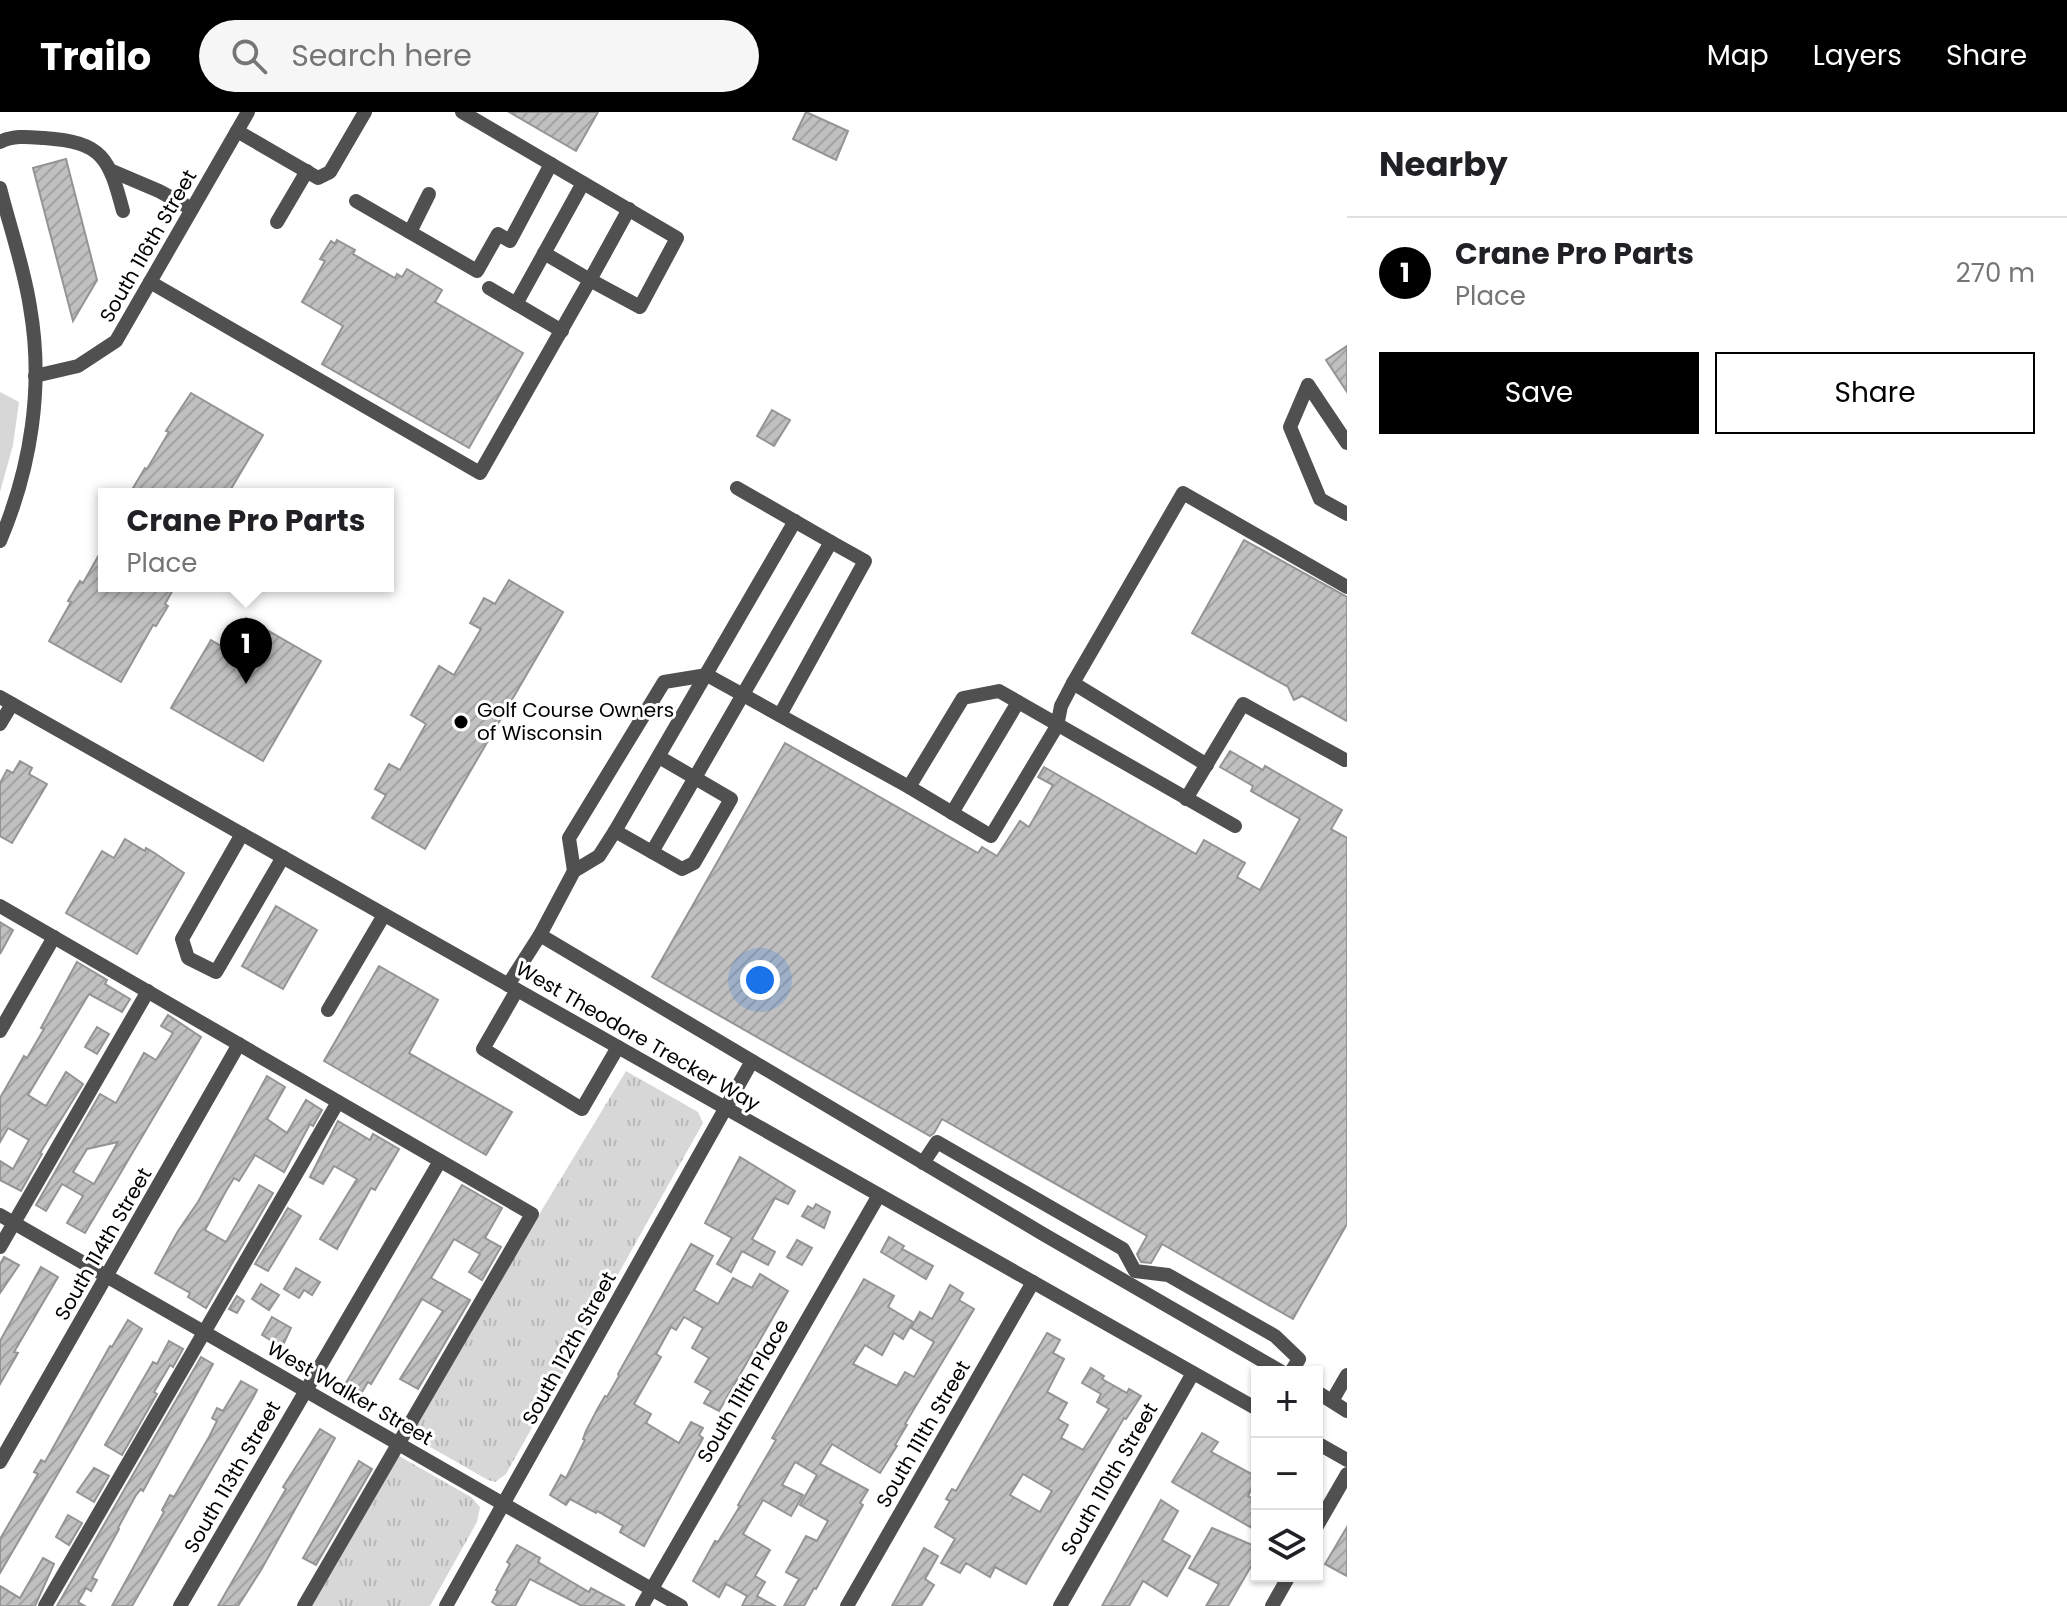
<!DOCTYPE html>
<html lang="en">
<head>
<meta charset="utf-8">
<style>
	:root { --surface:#fff; --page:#f6f6f6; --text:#202124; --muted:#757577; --line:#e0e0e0; --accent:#000 }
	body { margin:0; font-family:Poppins,sans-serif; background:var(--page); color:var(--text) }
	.controls { position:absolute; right:24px; bottom:24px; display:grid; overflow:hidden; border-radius:0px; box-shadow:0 2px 6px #0004 }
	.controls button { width:72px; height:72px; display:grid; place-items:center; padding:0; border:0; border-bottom:2px solid var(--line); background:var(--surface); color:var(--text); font:40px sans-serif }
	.you { position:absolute; left:760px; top:868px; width:28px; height:28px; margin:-20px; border:6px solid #fff; border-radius:50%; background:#1a73e8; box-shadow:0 0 0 12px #1a73e833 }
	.badge { display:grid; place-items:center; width:52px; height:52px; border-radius:50%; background:var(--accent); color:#fff; font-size:26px; font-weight:700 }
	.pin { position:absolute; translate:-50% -66px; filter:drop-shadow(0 2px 4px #0008) }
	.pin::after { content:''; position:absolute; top:42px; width:28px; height:24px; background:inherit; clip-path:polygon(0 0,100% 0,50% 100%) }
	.popup { position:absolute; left:98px; top:376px; width:296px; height:104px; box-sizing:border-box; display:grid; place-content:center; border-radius:0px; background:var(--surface); filter:drop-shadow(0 2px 6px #0005); font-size:26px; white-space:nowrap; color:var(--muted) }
	.popup b { font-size:30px; color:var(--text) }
	.popup::after { content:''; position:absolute; left:50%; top:100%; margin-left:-16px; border:16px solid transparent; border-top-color:var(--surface) }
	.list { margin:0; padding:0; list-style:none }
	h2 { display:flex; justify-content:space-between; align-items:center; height:104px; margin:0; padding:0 32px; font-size:34px }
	h2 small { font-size:26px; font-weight:400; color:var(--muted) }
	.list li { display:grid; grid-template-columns:52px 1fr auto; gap:24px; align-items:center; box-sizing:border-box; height:112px; padding:0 32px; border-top:2px solid var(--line) }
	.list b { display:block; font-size:30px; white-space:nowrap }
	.list p { margin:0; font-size:26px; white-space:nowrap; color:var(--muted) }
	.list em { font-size:26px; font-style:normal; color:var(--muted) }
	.actions { display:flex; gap:16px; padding:24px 32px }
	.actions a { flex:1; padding:18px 0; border:2px solid var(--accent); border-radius:0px; text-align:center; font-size:28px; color:var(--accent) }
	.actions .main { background:var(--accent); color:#fff }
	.icon { flex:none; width:44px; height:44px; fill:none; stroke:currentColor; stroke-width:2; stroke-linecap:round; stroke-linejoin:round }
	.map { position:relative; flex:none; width:1347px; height:1494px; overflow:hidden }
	header { display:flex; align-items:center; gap:48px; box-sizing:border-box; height:112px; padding:0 40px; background:var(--accent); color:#fff }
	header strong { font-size:38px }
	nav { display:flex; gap:44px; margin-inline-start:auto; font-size:28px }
	.search { width:560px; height:72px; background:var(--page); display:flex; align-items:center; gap:20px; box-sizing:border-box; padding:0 28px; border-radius:44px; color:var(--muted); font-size:30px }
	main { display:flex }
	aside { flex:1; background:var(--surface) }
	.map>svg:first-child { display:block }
	.grass { fill:url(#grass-tufts) }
	.park { fill:#d7d7d7 }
	.building { fill:url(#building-hatch); stroke:#949494; stroke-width:2; fill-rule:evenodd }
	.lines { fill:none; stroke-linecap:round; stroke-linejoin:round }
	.minor { stroke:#505050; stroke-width:14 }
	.poi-dot { fill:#000; stroke:#fff; stroke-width:3 }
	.labels { text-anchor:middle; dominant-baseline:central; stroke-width:6; stroke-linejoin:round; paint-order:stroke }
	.street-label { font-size:20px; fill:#000; stroke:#fff }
	.poi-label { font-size:20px; fill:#000; stroke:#fff; text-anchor:start }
</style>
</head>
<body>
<header>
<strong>Trailo</strong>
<div class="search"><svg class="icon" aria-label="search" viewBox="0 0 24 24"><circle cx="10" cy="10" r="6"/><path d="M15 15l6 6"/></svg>Search here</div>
<nav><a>Map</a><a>Layers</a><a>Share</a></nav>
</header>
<main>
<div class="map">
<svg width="1347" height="1494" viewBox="0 0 1347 1494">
	<defs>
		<pattern id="grass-tufts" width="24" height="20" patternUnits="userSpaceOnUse" patternTransform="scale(2)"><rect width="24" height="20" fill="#d7d7d7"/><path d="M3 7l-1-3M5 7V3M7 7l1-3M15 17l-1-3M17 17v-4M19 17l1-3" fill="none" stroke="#b7b7b7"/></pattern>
		<pattern id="building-hatch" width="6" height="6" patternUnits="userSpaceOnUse" patternTransform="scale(2)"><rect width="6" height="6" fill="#c0c0c0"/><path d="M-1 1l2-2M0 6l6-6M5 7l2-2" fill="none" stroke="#a3a3a3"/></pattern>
	</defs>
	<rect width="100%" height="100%" fill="#fff"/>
	<g class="grass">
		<polygon points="626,959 698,1000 703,1011 506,1362 495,1370 488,1368 411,1324 543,1096"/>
		<polygon points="399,1344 471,1385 480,1395 477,1410 430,1494 312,1494"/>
	</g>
	<polygon class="park" points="0,280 19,290 13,333 0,380"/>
	<g class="building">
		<polygon points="509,0 598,0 576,39"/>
		<polygon points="806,0 848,19 836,48 793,27"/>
		<polygon points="66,47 97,168 73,209 33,56"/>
		<polygon points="337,128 355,138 353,142 395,166 397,162 402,165 407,157 442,178 435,190 523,241 469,336 322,252 343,214 302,190 325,149 320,147 331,129 335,132"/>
		<polygon points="1347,234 1347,280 1326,248"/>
		<polygon points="191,281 263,323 228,382 136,382 138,378 133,376 145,356 147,357 169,320 166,319"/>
		<polygon points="772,298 790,308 774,334 757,324"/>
		<polygon points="1244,428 1347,485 1347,609 1302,584 1294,588 1288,575 1192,521"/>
		<polygon points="104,434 104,474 175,474 165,492 168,494 156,514 153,513 121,570 49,529 71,490 68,489 80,469 83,471"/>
		<polygon points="509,468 563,500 425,737 372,706 386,683 375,677 389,652 400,658 426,612 411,603 439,554 454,563 481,517 470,511 484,486 495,492"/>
		<polygon points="246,506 321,549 263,649 171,596 211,528 228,538"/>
		<polygon points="785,631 978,741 982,735 997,744 1020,709 1029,715 1053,673 1038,665 1044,655 1196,742 1204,728 1245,751 1237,765 1260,778 1300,707 1251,679 1253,674 1220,655 1230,639 1263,658 1265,654 1342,698 1331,717 1347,726 1347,1112 1293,1207 1162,1132 1151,1151 1141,1150 1137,1142 1147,1124 942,1007 934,1021 930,1024 652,865"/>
		<polygon points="20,649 32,656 29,662 47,672 12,731 0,724 0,671 7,658 13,661"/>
		<polygon points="125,727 145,739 146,736 153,740 184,761 137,842 66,801 102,739 114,746"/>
		<polygon points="276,794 317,818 283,877 242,854"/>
		<polygon points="0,810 13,818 0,842"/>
		<polygon points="77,850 107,868 105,872 130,887 122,900 89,882 28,983 46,994 66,960 83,972 40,1041 42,1042 21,1079 0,1068 0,1049 13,1057 29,1028 8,1016 0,1030 0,986 24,944 27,946 44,917 41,916"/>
		<polygon points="379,854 438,888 409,941 512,1000 486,1043 324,949"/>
		<path d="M168,903L201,925L85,1121L67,1111L83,1084L62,1072L46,1099L36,1093L100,982L116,991L144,941L156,948L173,921L161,914ZM118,1030L94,1072L73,1060L87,1037Z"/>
		<polygon points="97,915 109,922 97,942 85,935"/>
		<polygon points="267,964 285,975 267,1007 287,1021 306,988 322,998 313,1014 310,1012 284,1060 255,1043 239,1069 234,1066 226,1079 205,1118 226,1130 259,1073 273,1081 206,1196 188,1185 190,1181 155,1161 178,1119 198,1090"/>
		<polygon points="338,1009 370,1028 373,1022 399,1037 375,1078 371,1076 337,1137 320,1127 357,1067 334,1054 323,1072 310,1065"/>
		<polygon points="740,1045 795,1079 788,1092 775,1086 752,1127 775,1140 768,1153 742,1139 731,1160 717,1152 732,1126 705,1111"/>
		<polygon points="462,1073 502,1096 485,1126 501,1135 482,1168 469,1160 480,1142 454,1127 431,1166 470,1188 418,1277 400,1267 443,1199 422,1187 371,1272 368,1270 362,1280 346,1271"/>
		<polygon points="816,1092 830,1100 824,1116 802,1104 808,1094 813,1097"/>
		<polygon points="288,1096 301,1104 268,1159 255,1152"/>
		<polygon points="889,1125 904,1134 902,1137 933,1154 926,1167 881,1140"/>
		<polygon points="797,1128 812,1136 802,1153 787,1145"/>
		<polygon points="691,1132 713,1144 694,1178 718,1192 733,1166 752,1176 760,1162 788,1179 719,1299 704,1291 711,1279 695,1270 709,1246 692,1236 703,1216 684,1205 676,1218 671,1215 656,1242 661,1245 634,1292 651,1302 646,1311 679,1331 691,1310 703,1316 699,1323 703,1326 644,1434 620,1420 623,1414 597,1399 596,1401 570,1387 566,1393 550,1383 561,1363 566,1366 585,1328 583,1327 586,1319 598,1296 605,1284 607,1285 619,1264 618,1262"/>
		<polygon points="4,1145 19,1153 0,1181 0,1152"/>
		<polygon points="41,1155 58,1165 14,1240 18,1241 0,1272 0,1229"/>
		<polygon points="296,1156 320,1170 312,1183 304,1178 299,1186 284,1177"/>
		<polygon points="864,1167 894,1184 888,1195 913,1210 903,1227 894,1221 882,1243 865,1233 853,1252 897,1274 905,1260 914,1265 934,1230 911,1216 920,1200 932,1207 950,1173 963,1181 959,1188 974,1197 905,1312 907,1313 895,1333 897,1334 880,1361 832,1332 820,1352 868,1378 860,1391 863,1393 816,1477 814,1476 804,1494 784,1494 799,1467 786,1460 806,1424 817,1429 828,1409 800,1393 817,1363 795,1350 782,1373 803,1383 791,1404 763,1388 743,1422 770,1438 755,1464 765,1470 757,1484 775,1494 742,1494 747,1484 726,1472 719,1485 693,1469 715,1429 718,1430 740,1394 738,1393 776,1328 772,1326"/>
		<polygon points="261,1172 279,1183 269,1198 252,1187"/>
		<polygon points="237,1184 244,1189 237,1201 229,1197"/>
		<polygon points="272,1205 291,1216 282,1235 262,1223"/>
		<polygon points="128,1208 142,1217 0,1461 0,1427 38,1362 34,1360 41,1348 45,1350 110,1234 112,1235"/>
		<path d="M1047,1221L1060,1228L1053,1241L1064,1247L1047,1280L1067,1291L1058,1307L1068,1313L1061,1326L1083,1338L1109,1297L1097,1290L1101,1282L1082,1271L1091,1256L1104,1264L1102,1267L1127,1281L1129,1277L1141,1284L1126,1307L1124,1306L1026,1472L995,1455L990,1465L966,1451L960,1461L941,1451L955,1427L935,1415L950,1389L946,1387L952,1377L956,1379ZM1023,1362L1052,1379L1040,1400L1010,1383Z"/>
		<polygon points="169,1229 183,1237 173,1255 170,1253 154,1280 157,1282 122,1343 105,1333 153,1250 157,1252"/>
		<polygon points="201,1245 213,1252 143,1379 141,1377 136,1383 118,1416 119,1417 92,1466 97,1468 91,1479 86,1476 78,1490 85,1494 57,1494"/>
		<polygon points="241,1269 257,1278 254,1284 132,1494 112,1494 164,1400 162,1398 170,1383 174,1385 209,1325 217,1309 212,1306 217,1296 223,1299"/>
		<polygon points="320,1317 335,1326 261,1458 238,1494 218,1494 286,1377 283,1375"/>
		<polygon points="1202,1321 1218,1330 1211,1340 1257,1365 1248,1384 1257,1389 1257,1419 1172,1370"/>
		<polygon points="359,1349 372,1357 316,1453 303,1446"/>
		<polygon points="94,1356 109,1364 94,1390 77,1380"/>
		<polygon points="1161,1388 1178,1399 1162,1428 1190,1444 1167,1484 1143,1469 1129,1494 1102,1494"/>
		<polygon points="68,1403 82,1411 69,1433 56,1425"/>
		<polygon points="1347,1415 1347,1464 1325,1452"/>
		<polygon points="1212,1416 1257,1435 1257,1444 1228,1494 1206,1494 1219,1472 1189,1456"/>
		<polygon points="517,1433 540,1446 538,1450 560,1463 589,1480 591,1476 625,1494 582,1494 530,1467 515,1494 498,1494 492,1490 498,1479 496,1478 510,1452 507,1450"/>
		<polygon points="924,1436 938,1444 925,1467 934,1473 921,1494 892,1494"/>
		<polygon points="43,1446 54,1452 35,1494 0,1494 0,1474 20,1486"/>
	</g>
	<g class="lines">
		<g class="minor">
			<polyline points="237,19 318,66 330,60 365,0"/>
			<path d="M0,30C14,23 29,25 44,26C103,30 109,46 123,99"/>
			<polyline points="112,59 159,79 192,97"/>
			<path d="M0,76C10,116 24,155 30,195C44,274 31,356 0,429"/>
			<polyline points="356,89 477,159 498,122 510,129 551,52"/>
			<polyline points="277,110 307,59"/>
			<polyline points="410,120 429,82"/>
			<polyline points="544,141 590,168 629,97"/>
			<polyline points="150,170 480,361 590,168 640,195 677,126 462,0"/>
			<polyline points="489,176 562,219"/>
			<polyline points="516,192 583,71"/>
			<polyline points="35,264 78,254 116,229 248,0"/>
			<polyline points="1308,273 1290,315 1320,387 1347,402"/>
			<polyline points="1308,273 1347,331"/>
			<polyline points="0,585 1257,1297"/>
			<polyline points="780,603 865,449 831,430"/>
			<polyline points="0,612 12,592"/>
			<polyline points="1207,653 1073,571 1183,381 1347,475"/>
			<polyline points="909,675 991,724 1057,614 1061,594 1073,571"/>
			<polyline points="1186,687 1243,592 1345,648"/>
			<polyline points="952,701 1018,590"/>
			<polyline points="615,719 652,740 831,430 737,376"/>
			<polyline points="242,722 182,827 188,846 216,860 283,745"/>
			<polyline points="652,740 682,757 694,751 731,687 659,645"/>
			<polyline points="574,759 569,726 664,570 707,563 909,675 963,586 999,579 1235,714"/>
			<polyline points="0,794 532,1102 304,1494"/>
			<polyline points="508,873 540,823 574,759 599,744 615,719 795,409"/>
			<polyline points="517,878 483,937 582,997 618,935"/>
			<polyline points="328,898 384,803"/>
			<polyline points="0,919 54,825"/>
			<polyline points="752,949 1043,1122 1282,1260"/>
			<polyline points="923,1051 937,1030 1123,1137 1135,1159 1168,1163 1275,1224 1299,1247 1291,1260"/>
			<polyline points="0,1103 681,1494"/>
			<polyline points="0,1135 148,879"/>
			<polyline points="1317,1280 1347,1299"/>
			<polyline points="1332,1289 1347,1263"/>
			<polyline points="1317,1331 1347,1348"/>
			<polyline points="0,1350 239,932"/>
			<polyline points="1317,1414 1347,1362"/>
			<polyline points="45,1494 338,990"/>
			<polyline points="180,1494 440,1049"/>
			<polyline points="446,1494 752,949 540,823"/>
			<polyline points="642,1494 879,1083"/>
			<polyline points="847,1494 1033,1170"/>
			<polyline points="1060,1494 1193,1261"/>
			<polyline points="1272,1494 1289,1464"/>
		</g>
	</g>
	<circle class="poi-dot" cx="461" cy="610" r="8"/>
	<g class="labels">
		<g class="street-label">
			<text transform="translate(148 134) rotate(-60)">South 116th Street</text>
			<text transform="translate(638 924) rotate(30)">West Theodore Trecker Way</text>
			<text transform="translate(103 1132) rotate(-60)">South 114th Street</text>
			<text transform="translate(569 1236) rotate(-61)">South 112th Street</text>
			<text transform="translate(743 1279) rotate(-60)">South 111th Place</text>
			<text transform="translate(350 1281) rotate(30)">West Walker Street</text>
			<text transform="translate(923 1322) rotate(-60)">South 111th Street</text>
			<text transform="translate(232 1365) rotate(-60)">South 113th Street</text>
			<text transform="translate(1109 1367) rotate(-60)">South 110th Street</text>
		</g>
		<g class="poi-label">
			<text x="477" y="598">Golf Course Owners<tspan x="477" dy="23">of Wisconsin</tspan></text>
		</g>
	</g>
</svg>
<div class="controls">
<button>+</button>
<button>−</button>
<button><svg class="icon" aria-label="layers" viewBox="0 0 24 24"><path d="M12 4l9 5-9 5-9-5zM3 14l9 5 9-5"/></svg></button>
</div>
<div class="you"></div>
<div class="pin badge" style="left:246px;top:572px">1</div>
<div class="popup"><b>Crane Pro Parts</b>Place</div>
</div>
<aside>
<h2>Nearby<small></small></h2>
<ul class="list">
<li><span class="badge">1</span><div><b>Crane Pro Parts</b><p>Place</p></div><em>270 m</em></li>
</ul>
<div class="actions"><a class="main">Save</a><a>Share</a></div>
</aside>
</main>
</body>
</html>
